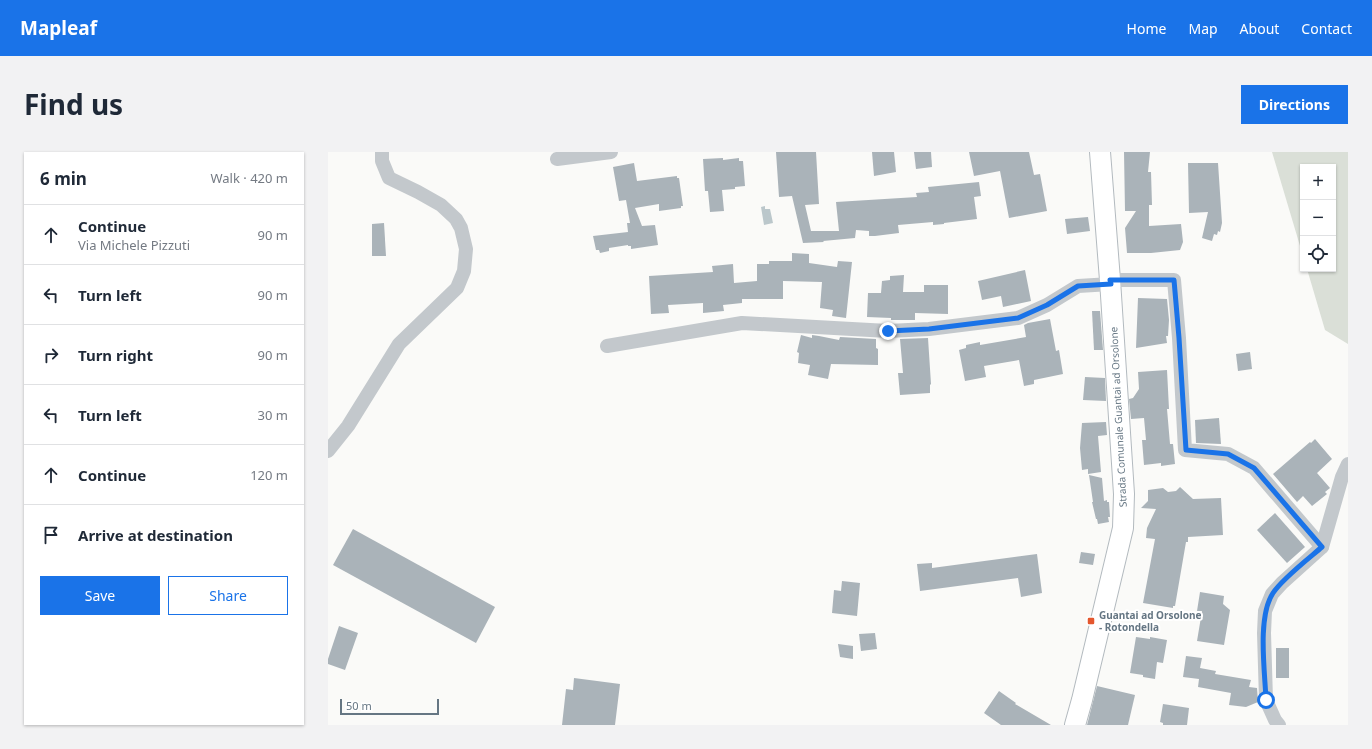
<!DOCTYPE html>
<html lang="en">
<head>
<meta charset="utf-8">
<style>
	:root { --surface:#fff; --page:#f2f2f3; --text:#1f2937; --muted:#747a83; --line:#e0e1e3; --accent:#1a73e8 }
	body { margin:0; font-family:"Noto Sans",sans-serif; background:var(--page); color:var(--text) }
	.controls { position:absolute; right:12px; top:12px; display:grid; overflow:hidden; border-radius:0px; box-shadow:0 1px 3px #0004 }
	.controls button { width:36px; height:36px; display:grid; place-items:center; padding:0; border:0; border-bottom:1px solid var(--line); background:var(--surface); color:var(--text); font:20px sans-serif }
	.scale { position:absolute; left:12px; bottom:10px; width:99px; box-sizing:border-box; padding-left:4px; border:2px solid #657683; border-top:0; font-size:11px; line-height:14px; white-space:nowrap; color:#657683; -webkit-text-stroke:3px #fff; paint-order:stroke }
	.stop { position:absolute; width:12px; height:12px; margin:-9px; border:3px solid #1a73e8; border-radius:50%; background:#fff }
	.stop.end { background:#1a73e8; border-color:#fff; box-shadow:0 1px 4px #0008 }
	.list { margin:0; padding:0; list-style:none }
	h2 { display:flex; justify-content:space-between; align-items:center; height:52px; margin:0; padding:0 16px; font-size:17px }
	h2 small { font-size:13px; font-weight:400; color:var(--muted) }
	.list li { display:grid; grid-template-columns:26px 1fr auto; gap:12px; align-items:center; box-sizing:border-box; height:60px; padding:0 16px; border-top:1px solid var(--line) }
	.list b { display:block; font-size:15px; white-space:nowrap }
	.list p { margin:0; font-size:13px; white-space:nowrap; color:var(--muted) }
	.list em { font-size:13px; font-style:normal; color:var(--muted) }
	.actions { display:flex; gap:8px; padding:12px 16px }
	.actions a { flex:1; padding:9px 0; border:1px solid var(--accent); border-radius:0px; text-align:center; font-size:14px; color:var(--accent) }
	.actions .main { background:var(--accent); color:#fff }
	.icon { flex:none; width:22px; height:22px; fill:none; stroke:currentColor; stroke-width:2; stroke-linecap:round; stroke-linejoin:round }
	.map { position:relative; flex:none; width:1020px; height:573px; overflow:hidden; border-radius:0px }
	header { display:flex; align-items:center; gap:24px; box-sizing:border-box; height:56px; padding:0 20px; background:var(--accent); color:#fff }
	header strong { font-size:19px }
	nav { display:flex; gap:22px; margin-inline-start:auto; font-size:14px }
	.intro { display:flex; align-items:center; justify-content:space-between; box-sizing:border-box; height:96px; padding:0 24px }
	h1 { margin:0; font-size:28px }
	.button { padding:10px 18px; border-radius:0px; background:var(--accent); color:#fff; font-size:14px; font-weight:700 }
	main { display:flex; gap:24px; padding:0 24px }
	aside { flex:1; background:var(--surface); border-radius:0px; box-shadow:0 1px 3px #0004 }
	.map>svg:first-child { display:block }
	.green { fill:#dadfd7 }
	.water { fill:#bbc7cb }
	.building { fill:#aab3b9 }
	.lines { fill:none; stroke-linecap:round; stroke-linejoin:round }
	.secondary-casing { stroke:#b3babf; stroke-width:22 }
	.street { stroke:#c3c8cc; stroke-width:14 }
	.secondary { stroke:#fff; stroke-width:20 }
	.route { stroke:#1a73e8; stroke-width:5 }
	.poi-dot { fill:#e4572e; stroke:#fff; stroke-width:1.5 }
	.labels { text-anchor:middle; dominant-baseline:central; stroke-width:4; stroke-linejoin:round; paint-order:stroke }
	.street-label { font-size:10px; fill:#657683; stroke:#fff }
	.poi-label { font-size:10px; font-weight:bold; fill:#657683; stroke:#fff; text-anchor:start }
</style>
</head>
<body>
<header>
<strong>Mapleaf</strong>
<nav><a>Home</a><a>Map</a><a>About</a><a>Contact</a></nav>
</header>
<div class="intro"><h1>Find us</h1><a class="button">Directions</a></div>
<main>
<aside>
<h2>6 min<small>Walk · 420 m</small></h2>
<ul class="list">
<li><svg class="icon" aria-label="ahead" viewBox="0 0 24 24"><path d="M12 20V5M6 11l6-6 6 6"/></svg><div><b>Continue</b><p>Via Michele Pizzuti</p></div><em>90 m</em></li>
<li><svg class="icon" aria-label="left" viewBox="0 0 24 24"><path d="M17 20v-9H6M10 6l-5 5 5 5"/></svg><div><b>Turn left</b></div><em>90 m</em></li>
<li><svg class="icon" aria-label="right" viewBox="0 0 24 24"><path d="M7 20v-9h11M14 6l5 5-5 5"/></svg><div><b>Turn right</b></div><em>90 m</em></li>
<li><svg class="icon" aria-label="left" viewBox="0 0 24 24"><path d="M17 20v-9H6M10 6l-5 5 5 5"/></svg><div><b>Turn left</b></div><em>30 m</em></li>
<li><svg class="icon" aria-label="ahead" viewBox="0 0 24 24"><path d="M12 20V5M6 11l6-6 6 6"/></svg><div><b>Continue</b></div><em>120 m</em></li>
<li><svg class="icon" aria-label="arrive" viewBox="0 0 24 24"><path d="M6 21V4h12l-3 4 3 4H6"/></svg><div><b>Arrive at destination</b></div></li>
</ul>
<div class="actions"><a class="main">Save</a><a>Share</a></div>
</aside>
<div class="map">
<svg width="1020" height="573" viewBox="0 0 1020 573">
	<rect width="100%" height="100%" fill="#fafaf8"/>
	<polygon class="green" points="944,0 1020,0 1020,192 997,178 979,117 1005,117 1005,15 975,15 975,104"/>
	<polygon class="water" points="437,54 437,57 442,57 445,71 436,73 433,55"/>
	<g class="building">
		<polygon points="448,0 488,0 491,52 477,53 483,79 511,79 508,50 589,45 588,41 601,40 600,35 651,30 653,44 646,45 649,67 616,71 616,72 605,73 605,70 570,73 571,81 547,84 541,84 541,79 528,78 527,86 495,89 496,90 475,91 464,44 451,45"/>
		<polygon points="544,0 566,0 568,20 546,24"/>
		<polygon points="586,0 603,0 604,15 588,17"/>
		<polygon points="641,0 701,0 706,23 712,22 719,59 681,66 672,19 646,24"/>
		<polygon points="796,0 822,0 820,20 823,20 824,53 821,53 821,74 853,72 855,90 852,98 823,101 799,101 797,76 808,59 797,59"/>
		<polygon points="395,6 395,8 411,6 411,9 415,9 417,34 407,35 407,37 394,38 396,59 382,60 380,39 377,39 375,7"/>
		<polygon points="306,11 309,29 349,24 349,26 351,26 355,54 353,54 353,56 331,59 331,52 307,56 314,74 327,73 330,93 303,97 303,94 300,94 300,93 281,96 281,99 272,101 271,98 268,98 265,84 300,80 299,71 302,71 298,48 291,49 285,15"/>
		<polygon points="860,11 890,11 894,71 892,80 890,79 889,83 886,82 884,89 874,86 880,60 861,61"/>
		<polygon points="760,65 762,79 739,82 737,67"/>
		<polygon points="56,71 58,104 44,104 44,72"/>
		<polygon points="464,101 481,102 481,111 509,115 510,109 524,110 518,166 504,164 505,158 492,156 494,130 455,129 455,147 414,147 414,151 395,153 396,159 375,161 375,151 340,153 341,161 323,162 321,124 385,120 384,114 405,112 406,131 429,129 429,112 441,112 441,109 464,109"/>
		<polygon points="697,118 703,149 675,155 673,144 654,148 650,129"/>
		<polygon points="576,123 575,140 596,140 596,133 620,133 620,162 587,161 587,168 563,168 563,166 539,165 540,141 553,141 554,129 562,128 562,124"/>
		<polygon points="810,146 839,147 841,168 840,184 838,184 839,191 808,196"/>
		<polygon points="764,159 772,159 775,198 766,198"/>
		<polygon points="722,167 728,199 731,198 735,222 706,228 706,232 696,234 691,208 656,214 658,225 637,229 631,198 638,196 638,193 652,190 652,193 698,185 696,173 700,171"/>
		<polygon points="473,183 484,186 484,183 491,184 511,188 512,185 548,187 548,196 550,197 550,213 503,212 500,227 480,223 482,213 470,211 471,201 469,200"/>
		<polygon points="600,186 603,232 602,233 602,241 572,243 570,221 575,221 572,187"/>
		<polygon points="922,200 924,217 910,219 908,202"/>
		<polygon points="839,218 841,257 839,257 842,292 845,292 847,312 833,314 833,311 816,313 814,288 818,288 816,266 803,267 801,247 805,246 811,237 810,220"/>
		<polygon points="757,225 777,226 778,249 755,248"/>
		<polygon points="891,266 893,292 868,291 867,268"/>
		<polygon points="778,270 779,283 770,284 773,320 760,322 760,317 754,318 752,296 754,271"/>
		<polygon points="987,287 1004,307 989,321 1002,336 997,340 999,342 984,354 975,344 969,350 945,322 982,290 983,291"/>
		<polygon points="761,323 774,326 776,349 779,348 779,350 781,350 782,365 780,365 781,370 770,372 769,367 768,367 764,350 765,350"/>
		<polygon points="852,335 865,347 893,346 895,383 860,385 860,390 858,390 847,454 845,454 845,456 815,451 827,387 818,386 819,376 828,357 813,356 820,349 820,338 835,336 840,340 848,339"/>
		<polygon points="947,361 977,395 959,411 929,378"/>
		<polygon points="25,377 167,455 148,491 5,413"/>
		<polygon points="753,400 767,402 765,413 751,411"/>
		<polygon points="709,402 714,441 693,445 690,426 592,439 589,412 604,411 604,416"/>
		<polygon points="514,429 532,431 529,464 504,461 506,438 513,439"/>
		<polygon points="872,440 896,444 895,452 902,458 896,493 869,489 874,459 869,459"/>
		<polygon points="11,474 30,481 17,518 0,512 0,507"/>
		<polygon points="547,481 549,497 533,499 531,482"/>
		<polygon points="808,485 822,487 822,485 839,488 835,511 829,510 827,527 815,525 815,523 802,521"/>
		<polygon points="510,492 525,494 525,507 512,505"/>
		<rect x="948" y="496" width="13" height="30"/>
		<polygon points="858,504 874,506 872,516 888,519 887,522 923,528 921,535 929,536 930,550 918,555 901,553 903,541 870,535 871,527 855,525"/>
		<polygon points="246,526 292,532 287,573 234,573 238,537 245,538"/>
		<polygon points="769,534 807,543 800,573 759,573"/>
		<polygon points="671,539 688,551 687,552 723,573 673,573 656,561"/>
		<polygon points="835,552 861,556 859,573 835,573 835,571 832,570"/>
	</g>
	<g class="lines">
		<defs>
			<polyline id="secondary" points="747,573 754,548 795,376 796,342 782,128 772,0"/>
		</defs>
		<use href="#secondary" class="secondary-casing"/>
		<g class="street">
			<polyline points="229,7 283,0"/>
			<polyline points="782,128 846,128 851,186 857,298 900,302 926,316 994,395"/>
			<polyline points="279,194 414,171 560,179 601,177 690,166 719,153 750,134 783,132"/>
			<polyline points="0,299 20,274 71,192 129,136 136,119 138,97 133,76 128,67 113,53 90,40 61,26 54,9 54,0"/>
			<polyline points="951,573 947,568 938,548 936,481 937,459 944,442 954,431 994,395 1014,325 1020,312"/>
		</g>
		<use href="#secondary" class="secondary"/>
	</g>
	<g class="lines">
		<path class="route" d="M560,179L601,177L690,166L719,153L750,134L783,132L782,128H846L851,186L858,298L900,302L926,316L994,395C980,407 954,427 945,441C929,465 937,520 938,548"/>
	</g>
	<rect class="poi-dot" x="759" y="465" width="8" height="8" rx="2"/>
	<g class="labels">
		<g class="street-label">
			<text transform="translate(790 265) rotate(-93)">Strada Comunale Guantai ad Orsolone</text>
		</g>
		<g class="poi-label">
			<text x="771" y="463">Guantai ad Orsolone<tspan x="771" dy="12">- Rotondella</tspan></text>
		</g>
	</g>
</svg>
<div class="controls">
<button>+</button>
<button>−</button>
<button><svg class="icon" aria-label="locate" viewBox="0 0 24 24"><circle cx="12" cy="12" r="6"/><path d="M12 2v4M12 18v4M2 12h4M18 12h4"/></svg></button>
</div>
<div class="scale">50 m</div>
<div class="stop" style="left:938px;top:548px"></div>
<div class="stop end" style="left:560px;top:179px"></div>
</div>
</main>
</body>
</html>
